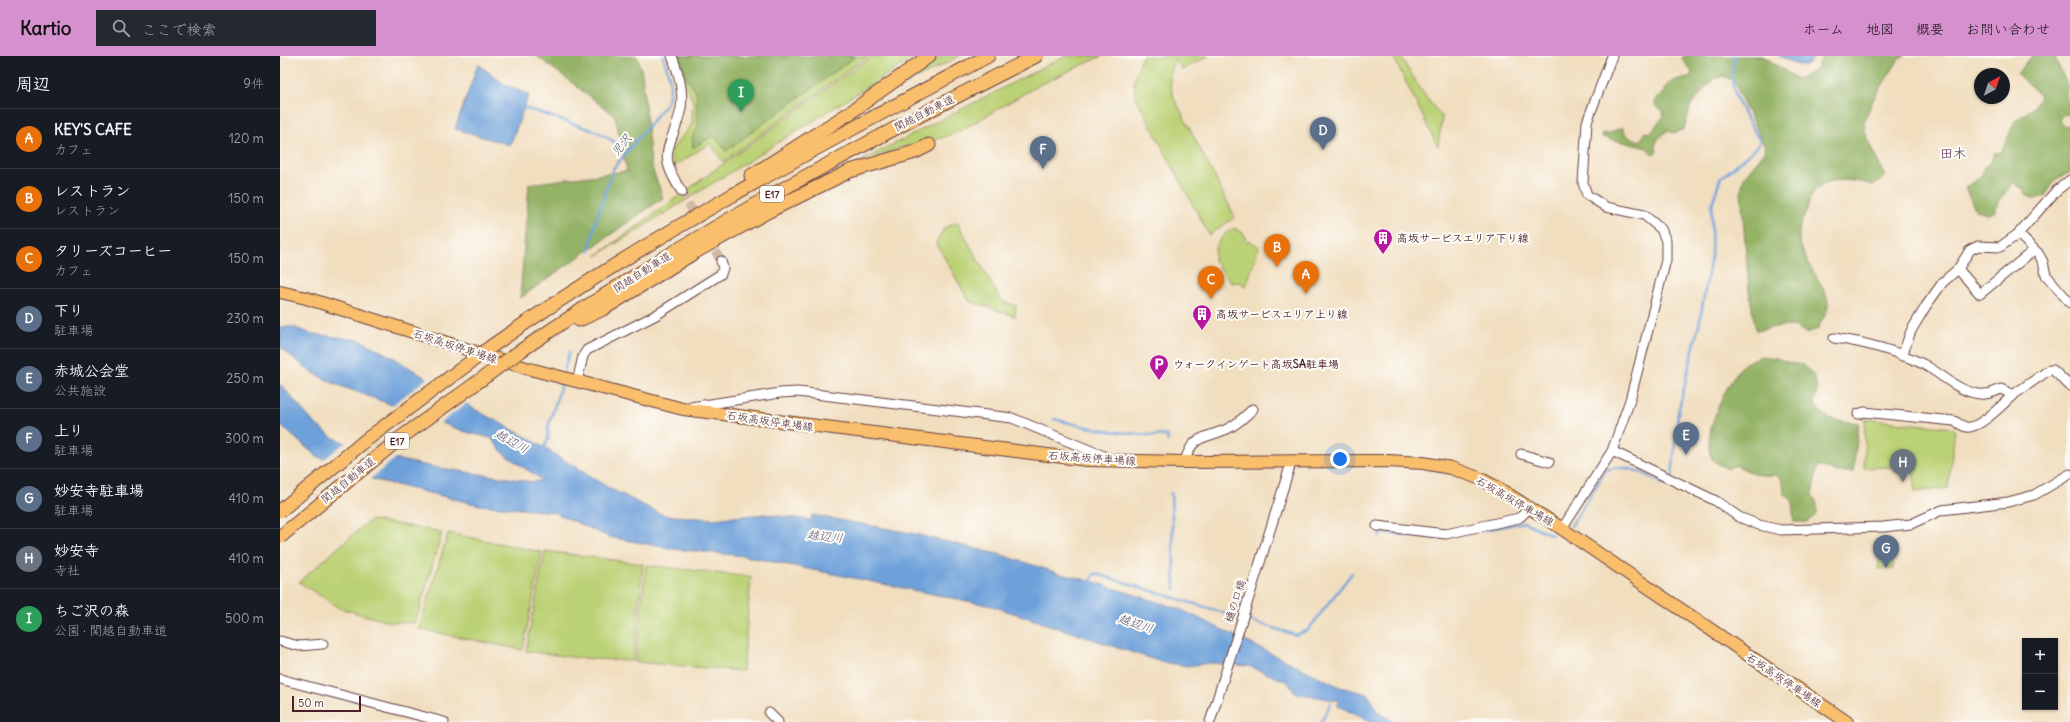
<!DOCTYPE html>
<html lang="ja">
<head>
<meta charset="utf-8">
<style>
	:root { --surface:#171b24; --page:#242831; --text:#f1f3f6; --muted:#9ea1a6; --line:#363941; --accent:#d690ce }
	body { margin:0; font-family:Delius,"Klee One",sans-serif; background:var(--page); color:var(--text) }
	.controls { position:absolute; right:12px; bottom:12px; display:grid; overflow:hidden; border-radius:0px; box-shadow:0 1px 3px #0004 }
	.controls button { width:36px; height:36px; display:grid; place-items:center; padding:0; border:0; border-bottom:1px solid var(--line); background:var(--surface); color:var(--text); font:20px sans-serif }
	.compass { position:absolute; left:1694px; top:12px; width:36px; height:36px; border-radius:50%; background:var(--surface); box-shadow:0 1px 3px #0004; rotate:40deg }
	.scale { position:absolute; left:12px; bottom:10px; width:69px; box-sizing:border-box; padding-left:4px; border:2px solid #4a1f2b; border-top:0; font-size:11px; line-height:14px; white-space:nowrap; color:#4a1f2b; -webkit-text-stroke:3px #fdfcf7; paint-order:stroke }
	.you { position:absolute; left:1060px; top:403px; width:14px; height:14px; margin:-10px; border:3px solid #fff; border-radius:50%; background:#1a73e8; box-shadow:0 0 0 6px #1a73e833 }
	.badge { display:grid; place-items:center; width:26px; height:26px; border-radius:50%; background:var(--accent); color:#fff; font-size:13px; font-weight:700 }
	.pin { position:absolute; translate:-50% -33px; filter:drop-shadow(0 1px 2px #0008) }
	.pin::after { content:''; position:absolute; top:21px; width:14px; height:12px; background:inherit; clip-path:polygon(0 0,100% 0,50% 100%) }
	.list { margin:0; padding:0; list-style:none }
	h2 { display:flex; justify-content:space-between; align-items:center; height:52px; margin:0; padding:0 16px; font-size:17px }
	h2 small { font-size:13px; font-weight:400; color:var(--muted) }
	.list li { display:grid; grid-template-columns:26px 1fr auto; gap:12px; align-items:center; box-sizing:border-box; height:60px; padding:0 16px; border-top:1px solid var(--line) }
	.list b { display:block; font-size:15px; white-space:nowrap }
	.list p { margin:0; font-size:13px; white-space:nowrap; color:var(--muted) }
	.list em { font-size:13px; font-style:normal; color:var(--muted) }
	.icon { flex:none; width:22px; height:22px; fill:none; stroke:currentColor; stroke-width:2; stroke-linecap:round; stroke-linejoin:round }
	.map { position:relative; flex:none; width:1790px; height:666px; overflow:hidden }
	header { display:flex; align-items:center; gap:24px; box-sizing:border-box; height:56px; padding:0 20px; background:var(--accent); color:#111 }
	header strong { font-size:19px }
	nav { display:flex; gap:22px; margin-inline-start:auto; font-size:14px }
	.search { width:280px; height:36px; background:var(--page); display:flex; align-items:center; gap:10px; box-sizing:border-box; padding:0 14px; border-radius:0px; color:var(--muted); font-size:15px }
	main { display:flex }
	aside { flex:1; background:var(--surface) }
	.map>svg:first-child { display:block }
	.green { fill:#bbd175; stroke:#827850 }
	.forest { fill:#94b366; stroke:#6f6948 }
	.water { fill:#6ea1da; stroke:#5c6082 }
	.pier { fill:#f1debf }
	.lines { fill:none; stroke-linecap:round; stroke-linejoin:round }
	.stream { stroke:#6ea1da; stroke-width:2.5 }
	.minor-tunnel { stroke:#d0b8a1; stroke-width:9; stroke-dasharray:9 4.5; stroke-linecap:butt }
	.minor-casing { stroke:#633c41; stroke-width:11 }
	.major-casing { stroke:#633c41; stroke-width:14 }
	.highway-casing { stroke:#633c41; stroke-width:15 }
	.minor { stroke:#fff; stroke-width:9 }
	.major { stroke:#f9bf6d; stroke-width:12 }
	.highway { stroke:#f9bf6d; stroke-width:13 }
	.highway-bridge-casing { stroke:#633c41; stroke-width:15; stroke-linecap:butt }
	.highway-bridge { stroke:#f9bf6d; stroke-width:13 }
	.labels { text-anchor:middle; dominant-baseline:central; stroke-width:4; stroke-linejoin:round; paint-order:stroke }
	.shield { fill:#fdfcf7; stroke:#806168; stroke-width:1 }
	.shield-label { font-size:10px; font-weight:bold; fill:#4a1f2b }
	.street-label { font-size:11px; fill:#4a1f2b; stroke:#fdfcf7 }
	.poi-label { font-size:11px; font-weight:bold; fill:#4a1f2b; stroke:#fdfcf7; text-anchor:start }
	.water-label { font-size:12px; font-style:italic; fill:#585371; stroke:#fdfcf7 }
	.quarter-label { font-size:13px; font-weight:bold; fill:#714a64; stroke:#fdfcf7 }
</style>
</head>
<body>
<header>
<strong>Kartio</strong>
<div class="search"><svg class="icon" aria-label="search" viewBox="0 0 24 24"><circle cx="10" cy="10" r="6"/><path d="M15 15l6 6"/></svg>ここで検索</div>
<nav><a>ホーム</a><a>地図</a><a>概要</a><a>お問い合わせ</a></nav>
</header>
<main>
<aside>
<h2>周辺<small>9件</small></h2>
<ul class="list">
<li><span class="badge" style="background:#e8710a">A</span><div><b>KEY'S CAFE</b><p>カフェ</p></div><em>120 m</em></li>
<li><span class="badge" style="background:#e8710a">B</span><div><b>レストラン</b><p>レストラン</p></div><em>150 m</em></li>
<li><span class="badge" style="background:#e8710a">C</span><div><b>タリーズコーヒー</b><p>カフェ</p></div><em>150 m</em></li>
<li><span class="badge" style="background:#5c6f8a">D</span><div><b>下り</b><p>駐車場</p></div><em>230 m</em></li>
<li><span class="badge" style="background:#5c6f8a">E</span><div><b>赤城公会堂</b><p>公共施設</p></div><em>250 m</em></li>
<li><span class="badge" style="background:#5c6f8a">F</span><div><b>上り</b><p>駐車場</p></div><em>300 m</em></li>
<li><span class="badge" style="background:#5c6f8a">G</span><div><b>妙安寺駐車場</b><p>駐車場</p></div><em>410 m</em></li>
<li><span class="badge" style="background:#6b7280">H</span><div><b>妙安寺</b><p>寺社</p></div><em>410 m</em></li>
<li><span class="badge" style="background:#2e9e5b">I</span><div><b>ちご沢の森</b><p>公園 · 関越自動車道</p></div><em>500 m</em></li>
</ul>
</aside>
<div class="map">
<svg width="1790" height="666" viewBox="0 0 1790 666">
	<rect width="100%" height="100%" fill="#fdfcf7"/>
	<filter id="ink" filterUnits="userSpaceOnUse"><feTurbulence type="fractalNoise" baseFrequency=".025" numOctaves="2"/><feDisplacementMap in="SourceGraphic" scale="8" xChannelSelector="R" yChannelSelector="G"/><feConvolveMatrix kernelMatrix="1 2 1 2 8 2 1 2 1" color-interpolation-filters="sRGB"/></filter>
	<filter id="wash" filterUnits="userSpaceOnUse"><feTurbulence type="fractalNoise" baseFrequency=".012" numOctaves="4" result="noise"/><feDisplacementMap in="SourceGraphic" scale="16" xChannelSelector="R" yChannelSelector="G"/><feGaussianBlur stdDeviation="0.9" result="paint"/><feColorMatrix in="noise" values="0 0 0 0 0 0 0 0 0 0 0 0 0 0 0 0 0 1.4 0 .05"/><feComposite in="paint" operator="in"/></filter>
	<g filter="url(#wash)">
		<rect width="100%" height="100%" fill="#f1debf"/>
		<g class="green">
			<polygon points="397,0 588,0 443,106 430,87 395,110 395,113 390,96 412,68 413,45 405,28"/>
			<polygon points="592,0 637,0 316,200"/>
			<polygon points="662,0 680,0 607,38"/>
			<polygon points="785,0 822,0 759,29 678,76 647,87 622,91 575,108"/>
			<path d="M862,0H929L902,14L895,3C888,18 889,27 894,42L955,161L929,179L855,40L854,25Z"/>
			<polygon points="1113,0 1120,0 1145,40 1162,61 1158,91"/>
			<polygon points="677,166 721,245 736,250 735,260 689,245 656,187 664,172"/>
			<path d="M955,172L964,178L966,185H971L979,191L966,231L959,226L952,227L934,205C934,189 940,179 955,172Z"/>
			<polygon points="1585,363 1673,372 1675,374 1668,432 1635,436 1633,410 1584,412"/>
			<polygon points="92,464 162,476 138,559 134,567 108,566 59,552 19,526 85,468"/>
			<polygon points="168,477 262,496 243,594 139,573"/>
			<polygon points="265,495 363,508 353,605 299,602 246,595"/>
			<polygon points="1599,498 1613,498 1613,513 1598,513"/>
			<polygon points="366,509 471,521 463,615 355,606"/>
		</g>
		<g class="forest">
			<polygon points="257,0 357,0 362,17 371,109 383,142 240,242 249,128 347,115 335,60"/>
			<polygon points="400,0 576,0 446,95 434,79 413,92 412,81 418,71 416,36 407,23"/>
			<path d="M1404,0H1483L1517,23L1535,15L1541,3L1545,0H1625L1619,3L1593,44L1584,65L1587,83L1605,121L1594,129C1569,123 1535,117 1528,149C1526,158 1520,167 1519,175C1517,202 1551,233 1548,251C1547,258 1540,266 1538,273L1526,277L1515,270H1500L1476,275L1469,235L1461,136L1464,121L1486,94C1477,70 1462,49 1455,26L1444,20L1433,23L1411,49L1404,73L1394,77L1387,75L1378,83L1375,90L1377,94L1375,98H1372L1367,92L1322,81V77L1328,78L1342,71L1347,80L1360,85L1366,76L1370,77L1384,60L1382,55L1375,49C1374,41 1378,42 1383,37C1385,34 1384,31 1387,29C1394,23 1403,23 1411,20L1412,16L1402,3Z"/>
			<path d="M1752,0H1774L1788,30L1785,40L1790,49V58L1782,60L1780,65L1785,71L1790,69V117C1776,121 1771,127 1765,140L1754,143L1747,139L1744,133L1738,130L1736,126L1733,127L1718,146L1716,155L1708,158L1696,155L1685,132L1701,120L1704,111L1711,106L1714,97L1721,96L1735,65L1753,52L1760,41L1756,35L1737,18Z"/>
			<path d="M1481,300L1497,302L1509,307L1524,309L1535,321L1537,335L1534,348C1548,367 1557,364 1579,367L1573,416H1558L1538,410L1532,438L1537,448V458L1527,466H1514L1512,444L1504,438L1503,425L1497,419C1481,421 1470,417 1456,409L1447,413C1443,410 1437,408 1434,405C1417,386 1448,323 1464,308C1468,305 1475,303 1481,300Z"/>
		</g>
		<g class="water">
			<polygon points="1499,0 1536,0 1526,10 1515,8"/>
			<polygon points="198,8 224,28 249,39 230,89 175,73"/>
			<polygon points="0,271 12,271 32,278 80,284 116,303 196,354 250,383 329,432 383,459 432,463 484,458 531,464 532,459 631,477 722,499 781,518 811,525 900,553 1060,631 1088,638 1097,655 1114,666 1090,666 1057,649 1059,645 1015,637 1008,626 968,610 929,607 908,610 881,606 712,550 464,500 394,493 329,481 273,456 199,449 95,424 36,400 0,369 0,328 33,366 52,381 88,397 153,411 254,426 262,424 224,398 211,382 186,376 55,328 30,315 0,291"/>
		</g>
		<g class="pier">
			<polygon points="149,321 188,346 158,369 110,351"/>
			<polygon points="67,385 89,395 116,402 89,424 42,405"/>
		</g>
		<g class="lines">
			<g class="stream">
				<polyline points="245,52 318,76 348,94"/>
				<path d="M309,195L316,164L333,113L386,48C394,30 389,18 383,0"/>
				<polyline points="283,319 289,296"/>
				<path d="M774,363C813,374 846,379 887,380L888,385"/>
				<polyline points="263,394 268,383 268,371 282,326"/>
				<path d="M1392,421L1398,357L1420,264L1431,200L1432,148L1440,123L1477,91L1480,85C1464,56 1444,34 1455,0"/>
				<polyline points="891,437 895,533"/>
				<path d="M1291,470L1326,414C1348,405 1370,422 1390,431L1391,426"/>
				<polyline points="1200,475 1244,466 1272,479"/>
				<polyline points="1099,481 1103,477 1160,482"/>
				<polyline points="810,527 814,518 817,518 1016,579 1028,574 1072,517"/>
				<polyline points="1041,666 1051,647"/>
			</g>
		</g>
	</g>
	<g filter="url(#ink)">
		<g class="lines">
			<polyline class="minor-tunnel" points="402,136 441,205"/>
			<defs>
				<g id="minor">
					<path d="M392,0C398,16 404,34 401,52C393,92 374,94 402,136"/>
					<polyline points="1738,178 1758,197 1763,206 1766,219 1790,247"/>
					<polyline points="1678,213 1700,238 1754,194"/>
					<path d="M1554,282C1583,286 1616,295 1643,308C1660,317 1676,333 1694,337C1704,340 1712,337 1721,333L1733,339L1769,314H1773L1790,330"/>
					<polyline points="1622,300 1631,275 1646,250 1663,226 1678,213 1690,194 1698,190 1720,191 1738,178 1776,135 1790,124"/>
					<polyline points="297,326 303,300 307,294 376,259 441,218 443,212 441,205"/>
					<polyline points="411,351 500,337 518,336 732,362 831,403"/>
					<path d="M1578,358L1584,356L1674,365C1678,367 1682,370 1686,371C1699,374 1724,347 1733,339"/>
					<polyline points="1332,395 1350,344 1386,204 1386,185 1381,173 1364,159 1326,151 1307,139 1303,127 1307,66 1332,0"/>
					<polyline points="1241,398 1269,406"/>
					<path d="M905,406C912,377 927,383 949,372C959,367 965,360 973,353"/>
					<polyline points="1097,470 1166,478 1239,462 1250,452"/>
					<polyline points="1282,473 1332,395 1436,445 1459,461 1479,469 1501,474 1603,471 1631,468 1662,454 1728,446 1754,439 1790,418"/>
					<polyline points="0,585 19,590 43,588"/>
					<polyline points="0,623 164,666"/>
					<polyline points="489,657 498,666"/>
					<polyline points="930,666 1012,404"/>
				</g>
				<polyline id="major" points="0,236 26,242 246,312 403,353 807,404 905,406 1108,405 1143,407 1171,412 1201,423 1218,432 1272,466 1567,666"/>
				<g id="highway">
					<polyline points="471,120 571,56 649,0"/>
					<polyline points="299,264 323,253 415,196 487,156 570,115 635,96 649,89"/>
					<path d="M212,290C369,180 539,90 708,0"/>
					<path d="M239,296C403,182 578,90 756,0"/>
				</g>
			</defs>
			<use href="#minor" class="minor-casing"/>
			<use href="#major" class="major-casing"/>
			<use href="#highway" class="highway-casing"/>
			<use href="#minor" class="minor"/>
			<use href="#major" class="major"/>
			<use href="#highway" class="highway"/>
			<defs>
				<g id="highway-bridge">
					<polyline points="0,455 86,384 212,290"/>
					<polyline points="0,481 119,383 239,296"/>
				</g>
			</defs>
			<use href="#highway-bridge" class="highway-bridge-casing"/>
			<use href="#highway-bridge" class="highway-bridge"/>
		</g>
	</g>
	<defs>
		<symbol id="building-pin" viewBox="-11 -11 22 30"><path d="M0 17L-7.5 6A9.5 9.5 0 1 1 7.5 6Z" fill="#b5179e" stroke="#fdfcf7"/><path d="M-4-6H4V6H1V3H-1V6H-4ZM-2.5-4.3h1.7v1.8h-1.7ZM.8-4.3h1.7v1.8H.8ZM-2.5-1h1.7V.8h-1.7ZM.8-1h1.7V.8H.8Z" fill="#fff"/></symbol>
		<symbol id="parking-pin" viewBox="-11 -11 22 30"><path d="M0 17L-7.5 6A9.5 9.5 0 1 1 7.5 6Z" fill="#b5179e" stroke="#fdfcf7"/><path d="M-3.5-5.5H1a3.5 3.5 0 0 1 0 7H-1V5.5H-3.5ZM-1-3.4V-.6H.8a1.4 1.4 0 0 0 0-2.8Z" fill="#fff"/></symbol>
	</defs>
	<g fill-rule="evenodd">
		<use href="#building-pin" x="1092" y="171" width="22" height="30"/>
		<use href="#building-pin" x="911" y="247" width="22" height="30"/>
		<use href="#parking-pin" x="868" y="297" width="22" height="30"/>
	</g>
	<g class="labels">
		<g class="shield">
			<rect x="480" y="130" width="24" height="16" rx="3"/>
			<rect x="105" y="377" width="24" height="16" rx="3"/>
		</g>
		<g class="shield-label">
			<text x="492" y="138">E17</text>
			<text x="117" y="385">E17</text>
		</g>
		<g class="street-label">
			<text transform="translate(644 57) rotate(-27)">関越自動車道</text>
			<text transform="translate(362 216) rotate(-32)">関越自動車道</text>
			<text transform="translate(175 290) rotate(18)">石坂高坂停車場線</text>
			<text transform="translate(490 365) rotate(8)">石坂高坂停車場線</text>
			<text transform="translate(812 402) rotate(4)">石坂高坂停車場線</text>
			<text transform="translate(68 424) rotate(-39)">関越自動車道</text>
			<text transform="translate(1235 445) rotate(30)">石坂高坂停車場線</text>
			<text transform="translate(955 545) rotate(-72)">樋の口橋</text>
			<text transform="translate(1504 624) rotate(34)">石坂高坂停車場線</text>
		</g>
		<g class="poi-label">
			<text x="1117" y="182">高坂サービスエリア下り線</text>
			<text x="936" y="258">高坂サービスエリア上り線</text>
			<text x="893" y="308">ウォークインゲート高坂SA駐車場</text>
		</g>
		<g class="water-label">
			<text transform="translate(341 89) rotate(-51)">児沢</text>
			<text transform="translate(232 385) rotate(29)">越辺川</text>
			<text transform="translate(545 480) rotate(6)">越辺川</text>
			<text transform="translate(856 567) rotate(18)">越辺川</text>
		</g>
		<g class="quarter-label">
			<text x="1673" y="97">田木</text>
		</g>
	</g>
</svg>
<div class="controls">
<button>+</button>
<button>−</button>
</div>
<svg class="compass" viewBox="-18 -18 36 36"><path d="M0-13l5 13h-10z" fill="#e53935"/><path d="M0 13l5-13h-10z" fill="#9ea1a6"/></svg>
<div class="scale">50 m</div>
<div class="you"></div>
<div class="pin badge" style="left:1026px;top:238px;background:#e8710a">A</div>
<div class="pin badge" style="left:997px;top:211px;background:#e8710a">B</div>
<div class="pin badge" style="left:931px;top:243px;background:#e8710a">C</div>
<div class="pin badge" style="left:1043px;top:94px;background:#5c6f8a">D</div>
<div class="pin badge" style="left:1406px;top:399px;background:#5c6f8a">E</div>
<div class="pin badge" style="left:763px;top:113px;background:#5c6f8a">F</div>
<div class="pin badge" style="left:1606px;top:512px;background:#5c6f8a">G</div>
<div class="pin badge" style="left:1623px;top:426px;background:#6b7280">H</div>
<div class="pin badge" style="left:461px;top:56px;background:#2e9e5b">I</div>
</div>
</main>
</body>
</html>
